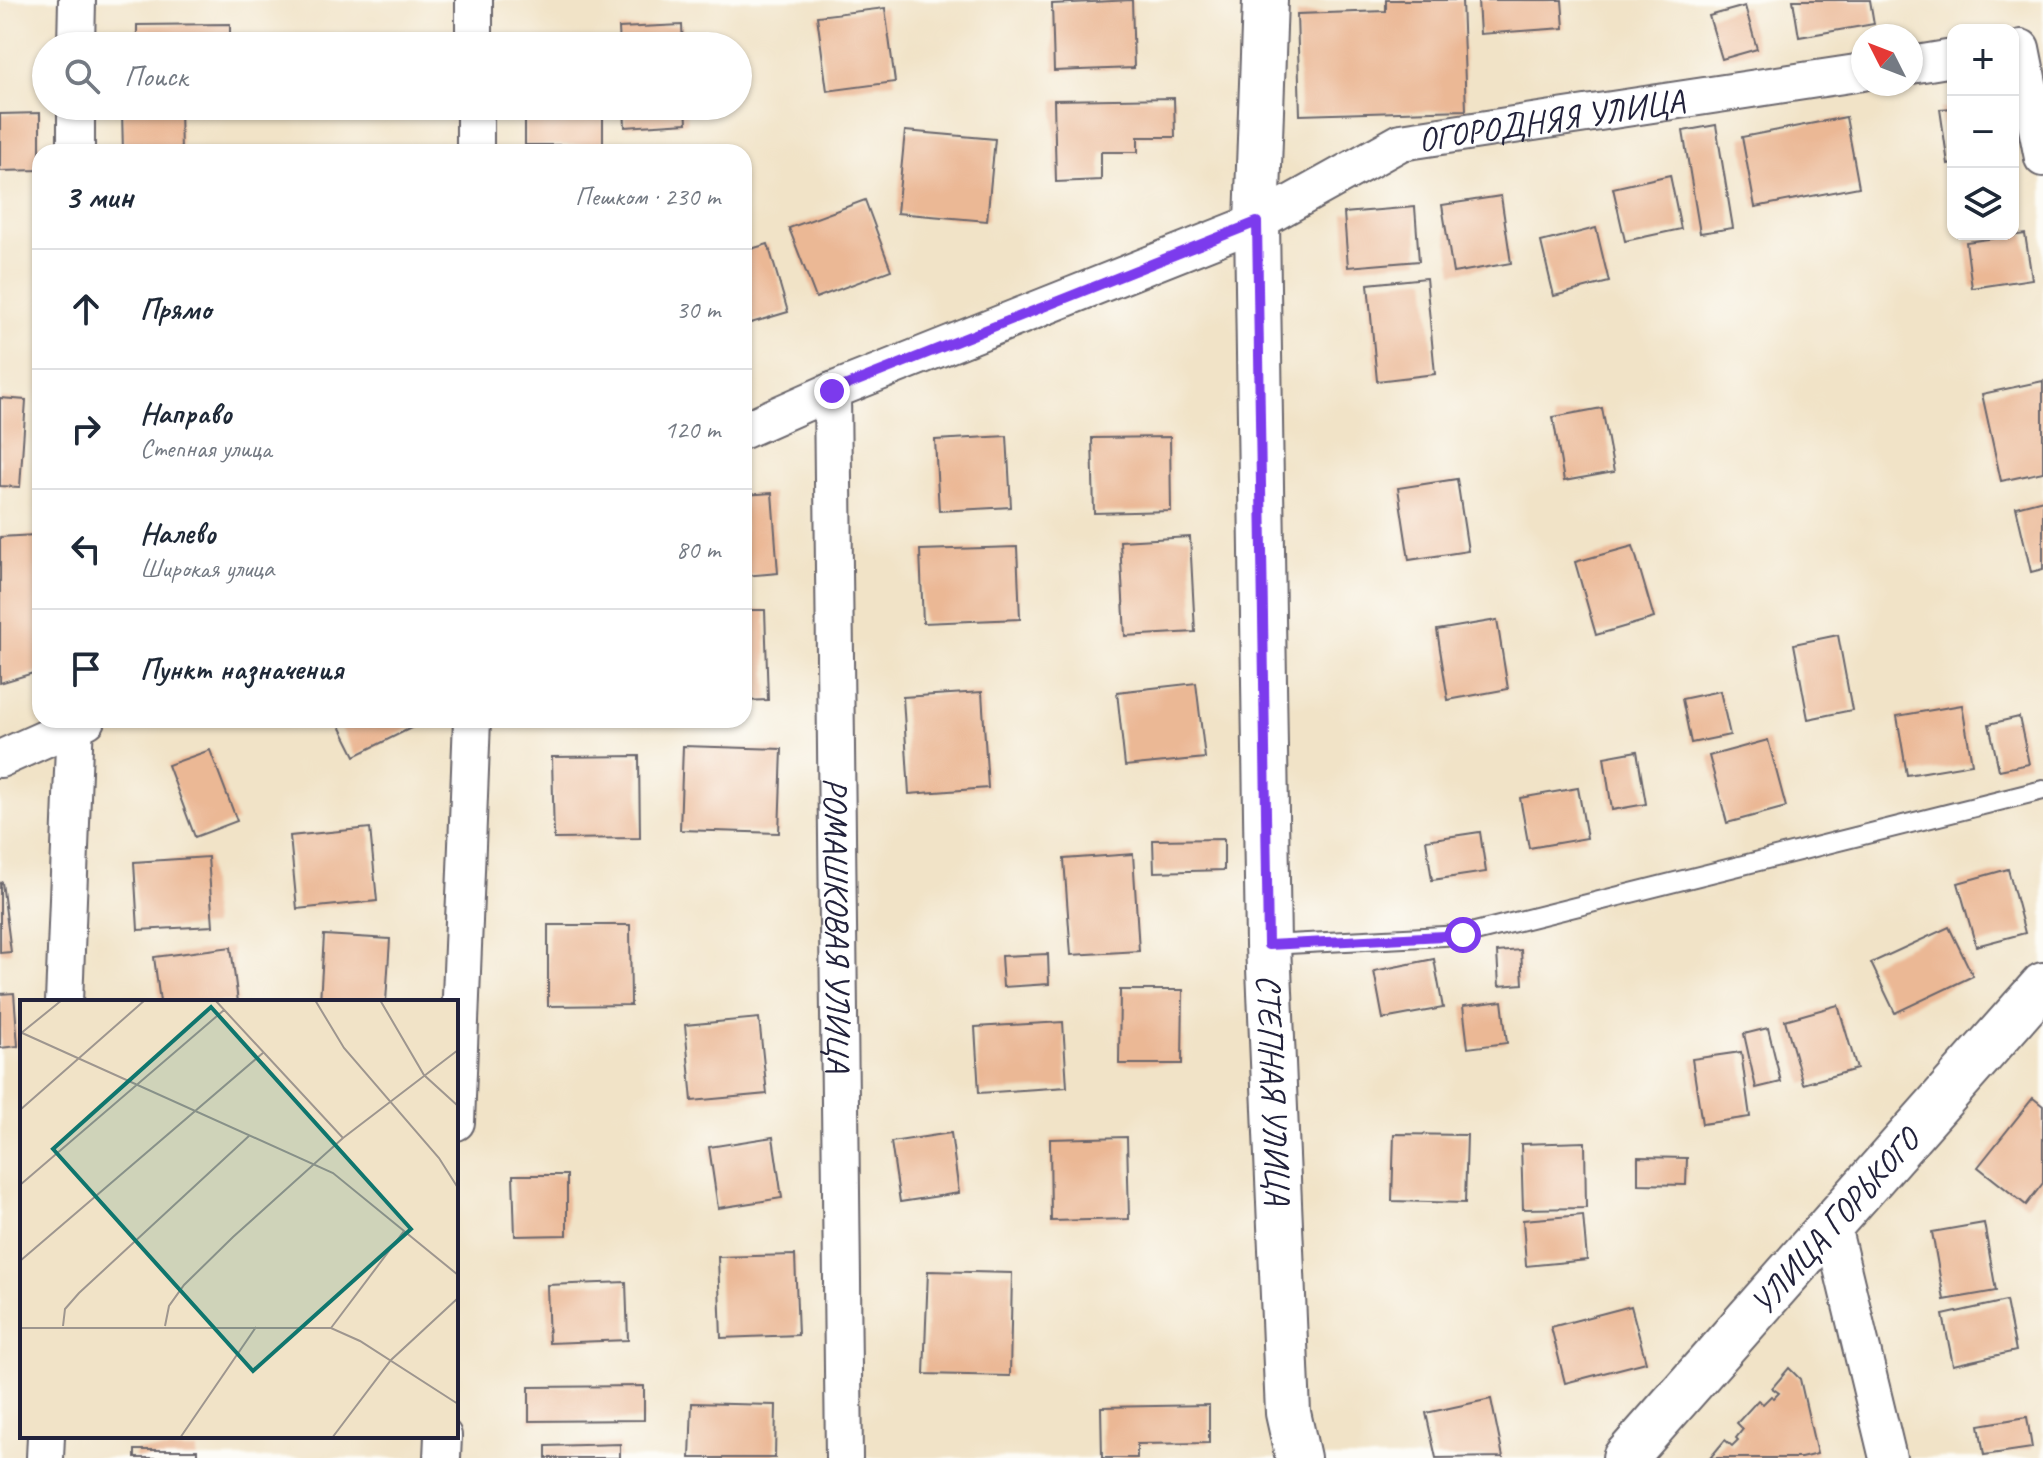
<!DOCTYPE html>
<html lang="ru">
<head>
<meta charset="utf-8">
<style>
	:root { --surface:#fff; --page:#f6f6f7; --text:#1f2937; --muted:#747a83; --line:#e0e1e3 }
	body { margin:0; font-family:Caveat,sans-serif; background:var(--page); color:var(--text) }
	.controls { position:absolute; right:24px; top:24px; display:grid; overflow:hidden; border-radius:16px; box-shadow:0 2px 6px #0004 }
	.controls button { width:72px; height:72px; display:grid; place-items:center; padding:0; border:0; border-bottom:2px solid var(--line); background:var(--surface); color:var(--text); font:40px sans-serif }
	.compass { position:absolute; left:1851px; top:24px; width:72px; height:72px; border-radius:50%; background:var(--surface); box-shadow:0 2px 6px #0004; rotate:312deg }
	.stop { position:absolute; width:24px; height:24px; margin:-18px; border:6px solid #7c3aed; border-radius:50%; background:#fff }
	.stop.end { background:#7c3aed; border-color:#fff; box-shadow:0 2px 8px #0008 }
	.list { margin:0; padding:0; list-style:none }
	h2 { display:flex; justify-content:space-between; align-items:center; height:104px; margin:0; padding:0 32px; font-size:34px }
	h2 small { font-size:26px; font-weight:400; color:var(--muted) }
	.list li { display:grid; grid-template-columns:52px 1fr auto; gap:24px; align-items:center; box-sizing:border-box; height:120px; padding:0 32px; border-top:2px solid var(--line) }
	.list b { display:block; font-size:30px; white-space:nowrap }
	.list p { margin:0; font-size:26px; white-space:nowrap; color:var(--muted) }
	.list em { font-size:26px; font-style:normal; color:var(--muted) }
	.icon { flex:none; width:44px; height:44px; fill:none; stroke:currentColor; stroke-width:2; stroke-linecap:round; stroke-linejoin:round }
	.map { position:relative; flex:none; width:2043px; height:1458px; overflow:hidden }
	.search { position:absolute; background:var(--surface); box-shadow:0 2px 6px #0004; left:32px; top:32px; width:720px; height:88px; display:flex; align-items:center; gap:20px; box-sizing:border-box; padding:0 28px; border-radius:44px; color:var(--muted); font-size:30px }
	.panel { position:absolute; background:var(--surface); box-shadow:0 2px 6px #0004; left:32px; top:144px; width:720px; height:584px; border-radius:24px }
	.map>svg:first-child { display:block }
	.building { fill:#ebb895 }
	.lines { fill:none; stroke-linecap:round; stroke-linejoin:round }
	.lane-casing { stroke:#6a666c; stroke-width:22 }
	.street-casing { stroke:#6a666c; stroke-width:40 }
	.secondary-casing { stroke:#6a666c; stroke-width:48 }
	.lane { stroke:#fff; stroke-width:18 }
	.street { stroke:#fff; stroke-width:36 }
	.secondary { stroke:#fff; stroke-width:44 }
	.route { stroke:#7c3aed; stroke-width:10 }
	.labels { text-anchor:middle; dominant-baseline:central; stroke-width:8; stroke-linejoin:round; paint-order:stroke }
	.street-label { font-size:34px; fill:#22223b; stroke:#fdfcf7 }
	.inset-road { fill:none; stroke:#9e968f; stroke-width:2 }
	.view { fill:#0f766e; fill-opacity:0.15; stroke:#0f766e; stroke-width:4 }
	.inset-edge { fill:none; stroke:#22223b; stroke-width:4 }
</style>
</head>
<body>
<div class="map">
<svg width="2043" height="1458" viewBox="0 0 2043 1458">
	<rect width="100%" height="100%" fill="#fdfcf7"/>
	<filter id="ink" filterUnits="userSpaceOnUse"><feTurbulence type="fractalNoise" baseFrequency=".0125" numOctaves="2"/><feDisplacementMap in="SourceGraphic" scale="16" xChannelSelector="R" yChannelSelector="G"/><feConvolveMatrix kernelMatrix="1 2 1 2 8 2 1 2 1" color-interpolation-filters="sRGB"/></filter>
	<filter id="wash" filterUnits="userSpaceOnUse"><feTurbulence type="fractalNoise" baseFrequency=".006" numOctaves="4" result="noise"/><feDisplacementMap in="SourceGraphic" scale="32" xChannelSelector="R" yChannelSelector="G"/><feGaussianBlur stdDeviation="1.8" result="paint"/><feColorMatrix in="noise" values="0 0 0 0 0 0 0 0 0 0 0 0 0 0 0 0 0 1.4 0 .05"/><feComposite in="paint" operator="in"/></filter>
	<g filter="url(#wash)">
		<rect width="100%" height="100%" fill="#f1e3c7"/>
		<g id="blocks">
			<g class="building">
				<polygon points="1132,0 1134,68 1054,71 1052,4"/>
				<polygon points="1386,0 1462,0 1466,110 1300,115 1297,14 1386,11"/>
				<polygon points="1478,0 1562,0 1564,28 1480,34"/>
				<polygon points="1793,0 1870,0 1874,24 1799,37"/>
				<polygon points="1745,6 1757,49 1722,59 1709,16"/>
				<polygon points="885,8 895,82 827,91 817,16"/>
				<polygon points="230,24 230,46 137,46 137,25"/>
				<polygon points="682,25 683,46 620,46 619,28"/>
				<polygon points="1174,98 1175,137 1138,137 1138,152 1101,152 1101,180 1056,182 1054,100"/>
				<rect x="525" y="106" width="78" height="39"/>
				<polygon points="624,106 686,106 687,123 625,127"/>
				<polygon points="1953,108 1953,163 1948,164 1940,109"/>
				<polygon points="180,109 181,152 123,152 122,111"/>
				<polygon points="40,113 40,170 0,171 0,114"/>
				<polygon points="1846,117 1859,187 1755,207 1742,137"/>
				<polygon points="1716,125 1733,228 1700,233 1683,131"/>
				<polygon points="905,131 995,139 987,221 897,213"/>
				<polygon points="1670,175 1681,229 1625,241 1613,188"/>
				<polygon points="1501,196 1511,263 1453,273 1442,205"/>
				<polygon points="865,200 891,270 816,298 789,228"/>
				<polygon points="1415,207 1419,261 1348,267 1344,213"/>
				<polygon points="1596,228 1609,282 1554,296 1541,242"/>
				<polygon points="2025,234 2032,279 1972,288 1966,242"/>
				<polygon points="768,244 788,312 744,325 744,251"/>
				<polygon points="1426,278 1435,374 1377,381 1368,284"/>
				<polygon points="2043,381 2043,472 2001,481 1982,394"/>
				<polygon points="0,398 26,400 20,487 0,486"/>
				<polygon points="1602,408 1614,472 1564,481 1553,417"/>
				<polygon points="1007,436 1011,507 939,511 935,440"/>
				<polygon points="1170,437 1171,511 1094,513 1092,438"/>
				<polygon points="1457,479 1468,551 1409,560 1398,488"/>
				<polygon points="772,493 778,573 744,576 744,495"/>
				<polygon points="2043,500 2043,569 2031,572 2016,507"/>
				<polygon points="35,535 40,671 0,683 0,537"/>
				<polygon points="1190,537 1195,632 1125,636 1120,541"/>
				<polygon points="1633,546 1654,618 1596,635 1575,562"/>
				<polygon points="1017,547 1020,619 923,623 920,550"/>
				<polygon points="744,610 765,610 768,700 744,701"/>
				<polygon points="1497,620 1508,689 1448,700 1437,630"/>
				<polygon points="1838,635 1852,710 1808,719 1794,644"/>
				<polygon points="1196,683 1205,758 1125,766 1117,692"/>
				<polygon points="1720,691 1730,735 1691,743 1682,699"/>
				<polygon points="982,692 988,788 909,794 903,697"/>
				<polygon points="1962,705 1972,764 1907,775 1897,716"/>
				<polygon points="2019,717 2029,764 1999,770 1989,724"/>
				<polygon points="337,720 417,720 419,724 355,756"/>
				<polygon points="1768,740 1786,807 1727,823 1709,756"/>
				<polygon points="683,746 782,749 779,833 680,830"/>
				<polygon points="210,750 237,821 195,837 168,765"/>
				<polygon points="1637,751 1646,804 1612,810 1604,757"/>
				<polygon points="639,756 640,838 554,839 552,757"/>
				<polygon points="1578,788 1587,838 1529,848 1520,798"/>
				<polygon points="370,828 377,901 297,909 290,836"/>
				<polygon points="1480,832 1486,872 1432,880 1426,840"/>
				<polygon points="1224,839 1224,870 1154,872 1153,840"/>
				<polygon points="1133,854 1139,951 1071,955 1064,859"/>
				<polygon points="208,857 213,926 138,930 134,862"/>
				<polygon points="2008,869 2025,933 1976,946 1958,883"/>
				<polygon points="2,882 11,952 0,953 0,883"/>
				<polygon points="548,925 630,925 631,1005 548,1006"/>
				<polygon points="1949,927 1973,976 1895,1013 1871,963"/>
				<polygon points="324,935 390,939 386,1002 320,1002"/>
				<polygon points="231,947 238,1002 160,1002 154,957"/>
				<polygon points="1521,950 1523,984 1499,986 1497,952"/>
				<polygon points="1048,954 1049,984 1003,987 1001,956"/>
				<polygon points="1434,959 1443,1008 1383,1019 1374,971"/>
				<polygon points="1120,990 1183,990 1182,1064 1119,1064"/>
				<polygon points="14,993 18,1046 0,1048 0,994"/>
				<polygon points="1502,1001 1507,1043 1468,1048 1463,1006"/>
				<polygon points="1838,1005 1857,1069 1803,1084 1785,1020"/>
				<polygon points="759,1018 767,1094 692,1101 685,1025"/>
				<polygon points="1063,1022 1067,1087 979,1093 975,1027"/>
				<polygon points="1768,1028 1781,1082 1756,1088 1744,1034"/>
				<polygon points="1741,1052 1750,1117 1702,1124 1692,1059"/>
				<polygon points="2033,1098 2043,1106 2043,1183 2026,1205 1978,1167"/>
				<polygon points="951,1133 959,1193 900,1202 891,1142"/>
				<polygon points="1394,1134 1467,1135 1465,1203 1392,1201"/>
				<polygon points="773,1137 782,1198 718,1208 709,1147"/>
				<polygon points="1127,1137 1129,1219 1051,1221 1050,1139"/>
				<polygon points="1585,1142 1586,1208 1523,1209 1521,1144"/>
				<polygon points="1638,1157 1687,1158 1686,1185 1638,1184"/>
				<polygon points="513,1175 567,1175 567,1235 515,1236"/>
				<polygon points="1583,1215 1587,1260 1526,1266 1523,1220"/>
				<polygon points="1984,1223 1996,1291 1944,1300 1932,1232"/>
				<polygon points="795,1255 798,1335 721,1338 718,1257"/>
				<polygon points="928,1271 1012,1273 1010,1376 924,1374"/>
				<polygon points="626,1282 628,1340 549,1343 547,1285"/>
				<polygon points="2006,1301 2016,1351 1953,1365 1943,1315"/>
				<polygon points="1631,1306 1646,1362 1565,1383 1551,1327"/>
				<polygon points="1789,1368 1800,1379 1817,1454 1801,1458 1710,1458 1725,1440 1732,1446 1738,1440 1736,1438 1743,1429 1737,1423 1758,1400 1763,1404 1771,1396 1774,1398 1779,1393 1772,1388"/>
				<polygon points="644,1386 644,1420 529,1421 529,1387"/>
				<polygon points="1491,1399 1503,1457 1436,1458 1426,1413"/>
				<polygon points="692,1403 776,1405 775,1458 690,1458"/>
				<polygon points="1209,1405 1209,1443 1137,1444 1137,1458 1102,1458 1101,1407"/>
				<polygon points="2027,1417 2032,1448 1984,1455 1979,1425"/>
				<polygon points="620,1444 620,1458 546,1458 546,1446"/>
				<rect x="135" y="1450" width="62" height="8"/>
			</g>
		</g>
	</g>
	<g filter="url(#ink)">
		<use href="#blocks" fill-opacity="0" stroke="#6a666c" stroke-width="2"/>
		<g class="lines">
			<defs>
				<polyline id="lane" points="1268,945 1463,935 2043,790"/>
				<g id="street">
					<polyline points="474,0 474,46"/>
					<polyline points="76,46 77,0"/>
					<polyline points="2021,48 2043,158"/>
					<polyline points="1911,65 1953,58"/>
					<polyline points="475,106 475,152"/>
					<polyline points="76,152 76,106"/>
					<path id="s1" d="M832,391L844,1458"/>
					<path id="s2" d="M744,430L832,391L1257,222L1401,142L1863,72"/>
					<polyline points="0,759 87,720"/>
					<polyline points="64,1002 75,720"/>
					<polyline points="456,1122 472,720"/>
					<polyline points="1832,1226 1888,1458"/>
					<polyline points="45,1458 46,1436"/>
					<polyline points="442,1458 443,1436"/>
				</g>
				<g id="secondary">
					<path id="s3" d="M1265,0L1257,222L1268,945L1288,1413L1298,1458"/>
					<path id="s4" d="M1625,1458L2043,985"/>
				</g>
			</defs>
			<use href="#lane" class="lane-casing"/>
			<use href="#street" class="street-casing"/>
			<use href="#secondary" class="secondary-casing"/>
			<use href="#lane" class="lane"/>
			<use href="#street" class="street"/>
			<use href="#secondary" class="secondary"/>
		</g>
	</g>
	<g class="lines" filter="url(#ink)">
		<polyline class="route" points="832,391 1257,222 1268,945 1463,935"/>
	</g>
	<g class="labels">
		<g class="street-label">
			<text stroke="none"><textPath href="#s2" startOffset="870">ОГОРОДНЯЯ УЛИЦА</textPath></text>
			<text stroke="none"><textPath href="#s1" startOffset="534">РОМАШКОВАЯ УЛИЦА</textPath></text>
			<text stroke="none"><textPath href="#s3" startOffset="1090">СТЕПНАЯ УЛИЦА</textPath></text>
			<text stroke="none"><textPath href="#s4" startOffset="316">УЛИЦА ГОРЬКОГО</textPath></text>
		</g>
	</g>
	<g transform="translate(20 1000)">
		<rect width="438" height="438" fill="#f1e3c7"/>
		<path class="inset-road" d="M195,0L323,138M295,0L324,48L419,158L438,188M360,0L404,75L438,106M0,32L313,173L438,275M0,34L42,0M0,110L125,0M0,185L204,10M0,261L244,52M43,326L45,309L59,293L230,135M145,326L149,306L164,285L213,237L323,138L438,50M0,328H311L340,341L438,404M311,328L384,231M160,438L236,327M312,438L371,360L438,298"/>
		<path class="view" d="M191,7L391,229L233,371L33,149Z"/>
		<rect width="438" height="438" class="inset-edge"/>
	</g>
</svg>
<div class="controls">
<button>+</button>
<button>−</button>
<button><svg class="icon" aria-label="layers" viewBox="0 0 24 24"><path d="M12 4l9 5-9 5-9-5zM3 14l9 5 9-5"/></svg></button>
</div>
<svg class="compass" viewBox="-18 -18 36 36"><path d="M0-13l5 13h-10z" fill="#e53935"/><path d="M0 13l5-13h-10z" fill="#747a83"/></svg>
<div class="stop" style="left:1463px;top:935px"></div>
<div class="stop end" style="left:832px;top:391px"></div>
<div class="search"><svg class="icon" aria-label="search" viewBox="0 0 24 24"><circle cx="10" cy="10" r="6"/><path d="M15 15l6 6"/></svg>Поиск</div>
<section class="panel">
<h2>3 мин<small>Пешком · 230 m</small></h2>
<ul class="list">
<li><svg class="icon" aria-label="ahead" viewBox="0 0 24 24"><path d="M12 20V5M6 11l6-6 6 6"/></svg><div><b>Прямо</b></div><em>30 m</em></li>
<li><svg class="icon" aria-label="right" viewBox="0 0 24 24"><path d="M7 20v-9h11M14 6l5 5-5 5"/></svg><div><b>Направо</b><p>Степная улица</p></div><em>120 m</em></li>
<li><svg class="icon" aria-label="left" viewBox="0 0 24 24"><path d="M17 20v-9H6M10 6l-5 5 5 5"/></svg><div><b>Налево</b><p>Широкая улица</p></div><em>80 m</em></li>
<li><svg class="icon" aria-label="arrive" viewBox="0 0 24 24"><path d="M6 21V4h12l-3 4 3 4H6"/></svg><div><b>Пункт назначения</b></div></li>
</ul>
</section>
</div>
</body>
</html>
